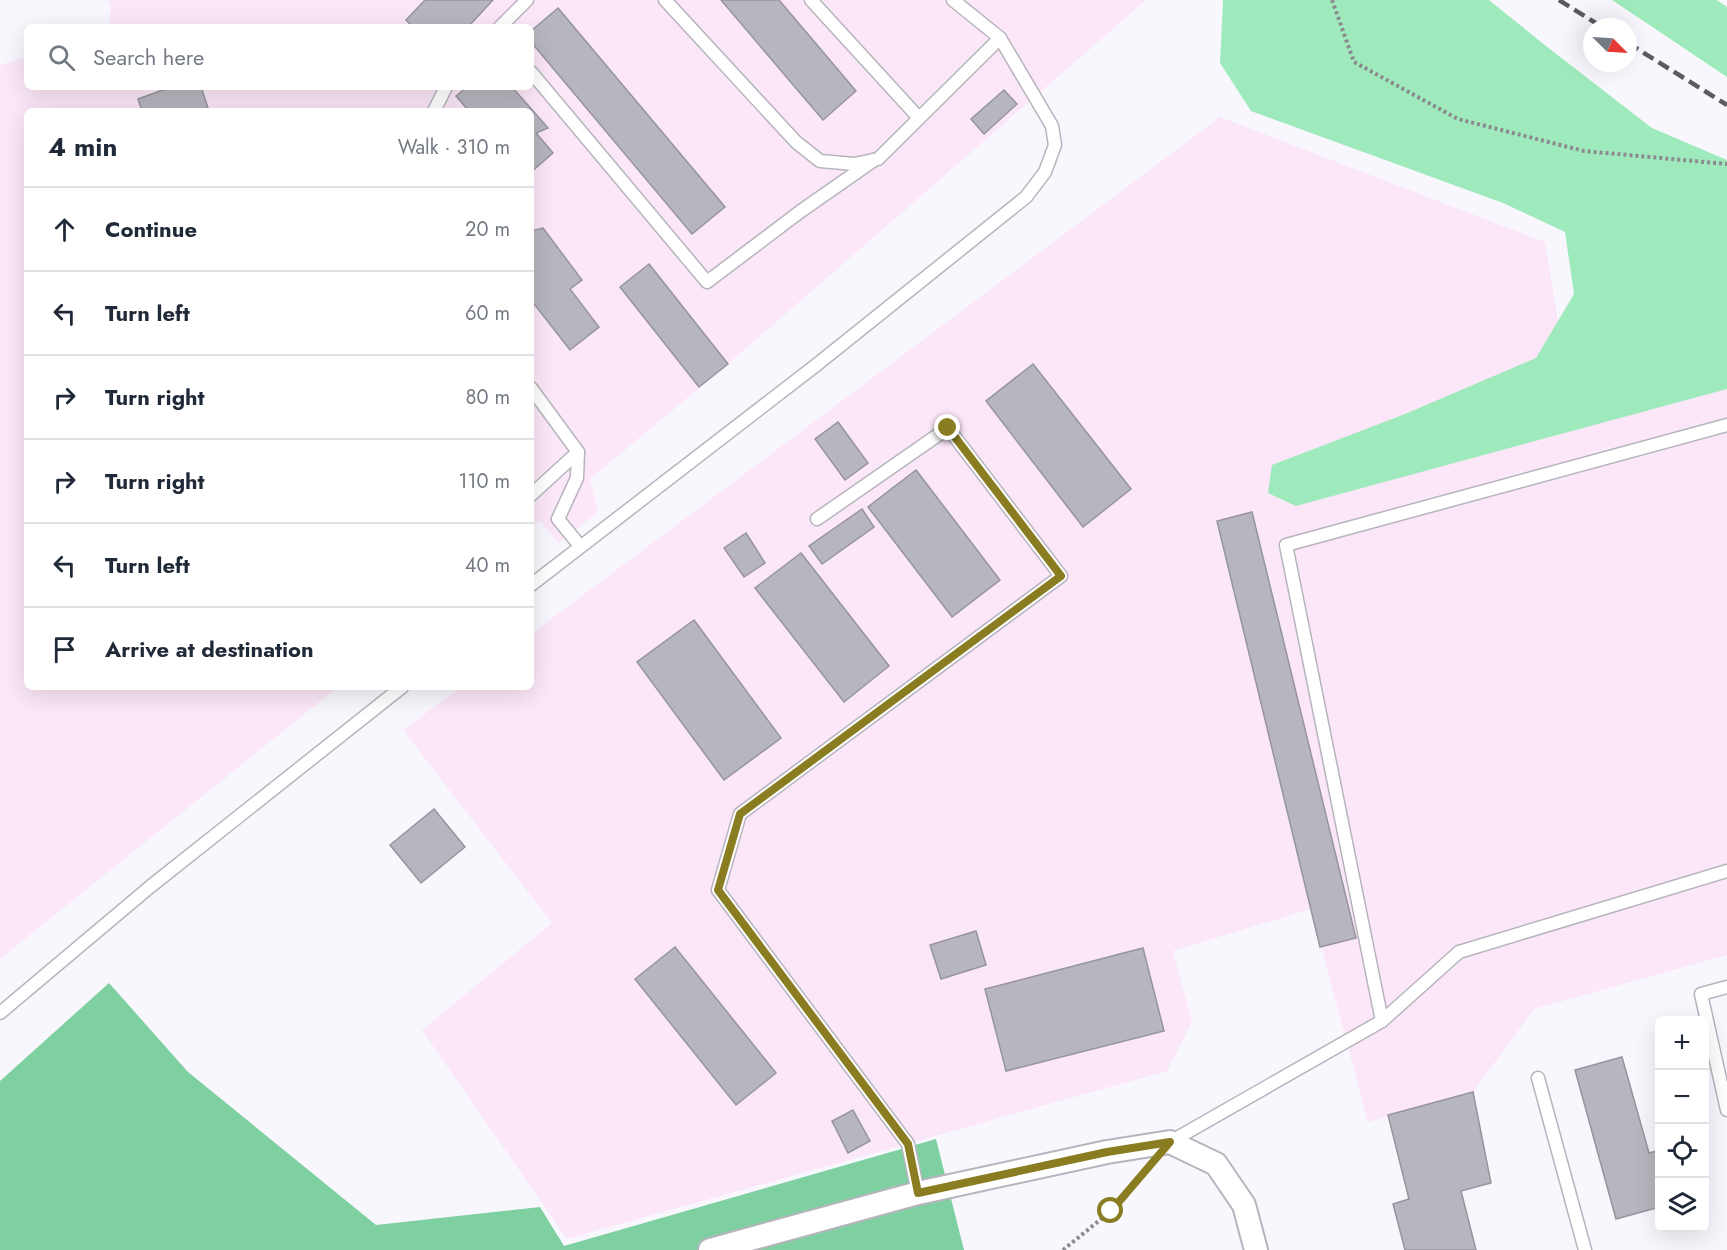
<!DOCTYPE html>
<html lang="en">
<head>
<meta charset="utf-8">
<style>
	:root { --surface:#fff; --page:#f2f2f3; --text:#1f2937; --muted:#747a83; --line:#e0e1e3 }
	body { margin:0; font-family:Jost,sans-serif; background:var(--page); color:var(--text) }
	.controls { position:absolute; right:18px; bottom:18px; display:grid; overflow:hidden; border-radius:9px; box-shadow:0 6px 24px #0002 }
	.controls button { width:54px; height:54px; display:grid; place-items:center; padding:0; border:0; border-bottom:2px solid var(--line); background:var(--surface); color:var(--text); font:30px sans-serif }
	.compass { position:absolute; left:1583px; top:18px; width:54px; height:54px; border-radius:50%; background:var(--surface); box-shadow:0 6px 24px #0002; rotate:114deg }
	.stop { position:absolute; width:18px; height:18px; margin:-14px; border:4px solid #8a7c21; border-radius:50%; background:#fff }
	.stop.end { background:#8a7c21; border-color:#fff; box-shadow:0 2px 6px #0008 }
	.list { margin:0; padding:0; list-style:none }
	h2 { display:flex; justify-content:space-between; align-items:center; height:78px; margin:0; padding:0 24px; font-size:26px }
	h2 small { font-size:20px; font-weight:400; color:var(--muted) }
	.list li { display:grid; grid-template-columns:39px 1fr auto; gap:18px; align-items:center; box-sizing:border-box; height:84px; padding:0 24px; border-top:2px solid var(--line) }
	.list b { display:block; font-size:22px; white-space:nowrap }
	.list em { font-size:20px; font-style:normal; color:var(--muted) }
	.icon { flex:none; width:33px; height:33px; fill:none; stroke:currentColor; stroke-width:2; stroke-linecap:round; stroke-linejoin:round }
	.map { position:relative; flex:none; width:1727px; height:1250px; overflow:hidden }
	.search { position:absolute; background:var(--surface); box-shadow:0 6px 24px #0002; left:24px; top:24px; width:510px; height:66px; display:flex; align-items:center; gap:15px; box-sizing:border-box; padding:0 21px; border-radius:9px; color:var(--muted); font-size:22px }
	.panel { position:absolute; background:var(--surface); box-shadow:0 6px 24px #0002; left:24px; top:108px; width:510px; height:582px; border-radius:9px }
	.map>svg:first-child { display:block }
	.industrial { fill:#fbe7f7 }
	.green { fill:#9feabd }
	.forest { fill:#7fd0a1 }
	.building { fill:#b7b6be; stroke:#96959d; stroke-width:1.5 }
	.lines { fill:none; stroke-linecap:round; stroke-linejoin:round }
	.lane-casing { stroke:#b6b5bd; stroke-width:15 }
	.street-casing { stroke:#b6b5bd; stroke-width:26 }
	.path { stroke:#8b8a8f; stroke-width:4; stroke-dasharray:3 3; stroke-linecap:butt }
	.lane { stroke:#fff; stroke-width:12 }
	.street { stroke:#fff; stroke-width:22 }
	.rail { stroke:#5c5b60; stroke-width:4.5; stroke-dasharray:12 6; stroke-linecap:butt }
	.route { stroke:#8a7c21; stroke-width:8 }
</style>
</head>
<body>
<div class="map">
<svg width="1727" height="1250" viewBox="0 0 1727 1250">
	<rect width="100%" height="100%" fill="#f8f7fe"/>
	<g class="industrial">
		<polygon points="107,0 1146,0 728,364 590,479 598,512 559,543 540,521 531,528 531,111 27,111 27,687 338,687 0,959 0,65 27,57 27,87 531,87 531,27 109,27 111,3"/>
		<polygon points="1220,117 1545,242 1574,419 1727,382 1727,955 1534,1009 1473,1092 1368,1122 1311,909 1173,951 1192,1022 1167,1071 567,1239 422,1030 552,923 403,730 461,687 531,687 531,634"/>
	</g>
	<g class="green">
		<polygon points="1223,0 1489,0 1546,46 1652,128 1727,160 1727,389 1296,506 1268,493 1272,465 1405,414 1536,358 1574,294 1565,232 1503,203 1251,111 1220,63"/>
		<polygon points="1612,0 1717,0 1727,7 1727,77"/>
	</g>
	<polygon class="forest" points="109,983 188,1072 376,1225 540,1207 564,1246 936,1139 964,1250 0,1250 0,1081"/>
	<g class="building">
		<polygon points="425,0 493,0 468,27 413,27 406,20"/>
		<polygon points="721,0 779,0 856,91 823,120"/>
		<polygon points="558,8 725,207 692,234 531,42 531,31"/>
		<polygon points="171,87 201,87 209,111 142,111 138,99"/>
		<polygon points="467,87 512,87 548,128 536,133 553,153 531,172 531,111 469,111 456,96"/>
		<polygon points="1004,90 1017,104 984,134 971,119"/>
		<polygon points="543,228 582,280 570,289 599,327 570,350 531,300 531,231"/>
		<polygon points="649,264 728,364 699,387 620,287"/>
		<polygon points="1033,364 1131,489 1083,527 986,401"/>
		<polygon points="838,422 868,463 845,480 815,439"/>
		<polygon points="916,470 1000,580 952,617 868,507"/>
		<polygon points="862,509 874,527 822,564 809,546"/>
		<polygon points="1252,512 1356,938 1320,947 1217,521"/>
		<polygon points="746,533 765,563 744,577 724,548"/>
		<polygon points="801,553 889,666 844,702 755,588"/>
		<polygon points="694,620 781,738 724,780 637,662"/>
		<polygon points="434,809 465,847 421,883 390,845"/>
		<polygon points="976,931 986,965 941,979 930,945"/>
		<polygon points="675,947 776,1073 736,1105 635,979"/>
		<polygon points="1143,948 1164,1031 1006,1071 985,989"/>
		<polygon points="1622,1057 1649,1153 1660,1150 1660,1207 1616,1219 1575,1070"/>
		<polygon points="1473,1092 1491,1183 1461,1191 1476,1250 1405,1250 1393,1204 1409,1199 1388,1115"/>
		<polygon points="853,1110 870,1141 848,1153 832,1121"/>
	</g>
	<g class="lines">
		<defs>
			<g id="lane">
				<polyline points="665,0 796,142 820,161 854,164 878,159 1000,38"/>
				<polyline points="811,0 919,118"/>
				<polyline points="500,27 527,0"/>
				<polyline points="531,72 707,282 801,211 874,160"/>
				<polyline points="434,111 446,87"/>
				<polyline points="531,388 578,452 577,478 558,519 580,546"/>
				<polyline points="531,495 578,452"/>
				<polyline points="817,519 948,428 1061,576 740,814 718,890 908,1144 918,1193"/>
				<polyline points="531,585 815,366 1026,197 1045,172 1055,145 1052,126 1000,38 953,0"/>
				<polyline points="1727,987 1701,994 1727,1110"/>
				<polyline points="0,1013 151,886 402,687"/>
				<polyline points="1382,1021 1286,545 1727,425"/>
				<polyline points="1538,1078 1585,1250"/>
				<polyline points="1170,1142 1382,1021 1459,952 1727,871"/>
			</g>
			<polyline id="street" points="710,1250 918,1193 1107,1152 1170,1142 1216,1164 1244,1205 1256,1250"/>
		</defs>
		<use href="#lane" class="lane-casing"/>
		<use href="#street" class="street-casing"/>
		<g class="path">
			<polyline points="1332,0 1354,62 1458,119 1584,151 1727,164"/>
			<polyline points="1063,1250 1111,1211 1144,1172"/>
		</g>
		<use href="#lane" class="lane"/>
		<use href="#street" class="street"/>
		<g class="rail">
			<polyline points="1559,0 1602,27"/>
			<polyline points="1628,43 1727,105"/>
		</g>
	</g>
	<g class="lines">
		<polyline class="route" points="948,428 1061,576 740,814 718,890 908,1144 918,1193 1107,1152 1170,1142 1111,1211"/>
	</g>
</svg>
<div class="controls">
<button>+</button>
<button>−</button>
<button><svg class="icon" aria-label="locate" viewBox="0 0 24 24"><circle cx="12" cy="12" r="6"/><path d="M12 2v4M12 18v4M2 12h4M18 12h4"/></svg></button>
<button><svg class="icon" aria-label="layers" viewBox="0 0 24 24"><path d="M12 4l9 5-9 5-9-5zM3 14l9 5 9-5"/></svg></button>
</div>
<svg class="compass" viewBox="-18 -18 36 36"><path d="M0-13l5 13h-10z" fill="#e53935"/><path d="M0 13l5-13h-10z" fill="#747a83"/></svg>
<div class="stop" style="left:1111px;top:1211px"></div>
<div class="stop end" style="left:948px;top:428px"></div>
<div class="search"><svg class="icon" aria-label="search" viewBox="0 0 24 24"><circle cx="10" cy="10" r="6"/><path d="M15 15l6 6"/></svg>Search here</div>
<section class="panel">
<h2>4 min<small>Walk · 310 m</small></h2>
<ul class="list">
<li><svg class="icon" aria-label="ahead" viewBox="0 0 24 24"><path d="M12 20V5M6 11l6-6 6 6"/></svg><div><b>Continue</b></div><em>20 m</em></li>
<li><svg class="icon" aria-label="left" viewBox="0 0 24 24"><path d="M17 20v-9H6M10 6l-5 5 5 5"/></svg><div><b>Turn left</b></div><em>60 m</em></li>
<li><svg class="icon" aria-label="right" viewBox="0 0 24 24"><path d="M7 20v-9h11M14 6l5 5-5 5"/></svg><div><b>Turn right</b></div><em>80 m</em></li>
<li><svg class="icon" aria-label="right" viewBox="0 0 24 24"><path d="M7 20v-9h11M14 6l5 5-5 5"/></svg><div><b>Turn right</b></div><em>110 m</em></li>
<li><svg class="icon" aria-label="left" viewBox="0 0 24 24"><path d="M17 20v-9H6M10 6l-5 5 5 5"/></svg><div><b>Turn left</b></div><em>40 m</em></li>
<li><svg class="icon" aria-label="arrive" viewBox="0 0 24 24"><path d="M6 21V4h12l-3 4 3 4H6"/></svg><div><b>Arrive at destination</b></div></li>
</ul>
</section>
</div>
</body>
</html>
